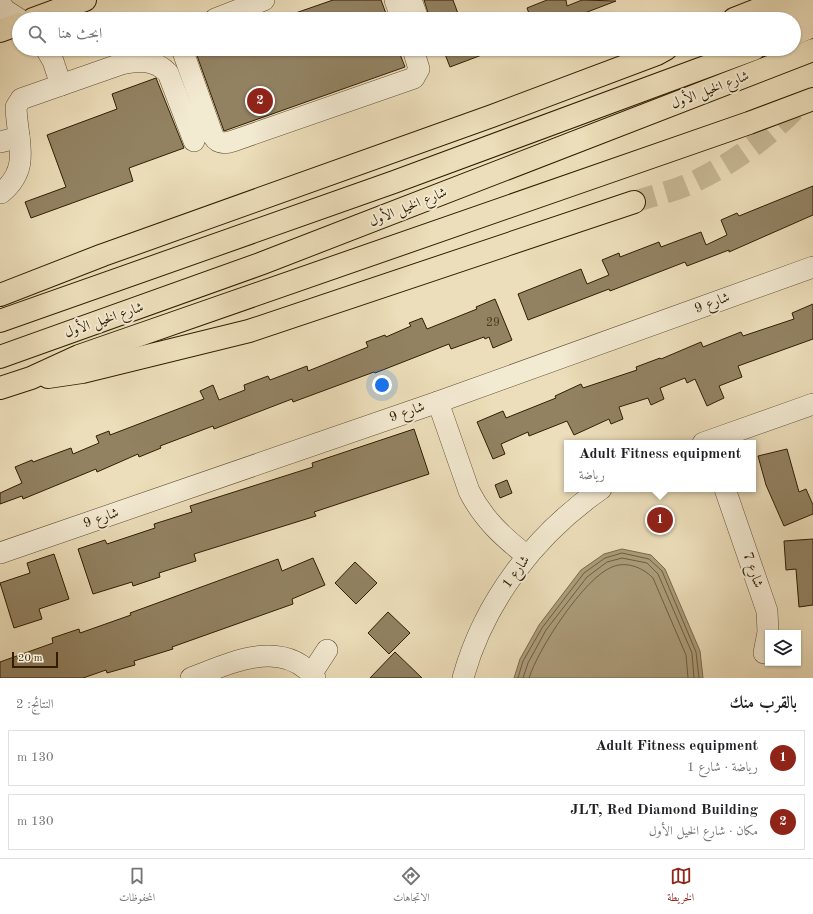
<!DOCTYPE html>
<html lang="ar">
<head>
<meta charset="utf-8">
<style>
	:root { --surface:#fff; --page:#f2f2f2; --text:#202124; --muted:#757577; --line:#e0e0e0; --accent:#8f2418 }
	body { margin:0; font-family:"Old Standard TT",Amiri,serif; background:var(--page); color:var(--text); direction:rtl }
	.controls { position:absolute; right:12px; bottom:12px; display:grid; overflow:hidden; border-radius:0px; box-shadow:0 1px 3px #0004 }
	.controls button { width:36px; height:36px; display:grid; place-items:center; padding:0; border:0; border-bottom:1px solid var(--line); background:var(--surface); color:var(--text); font:20px sans-serif }
	.scale { position:absolute; left:12px; bottom:10px; width:46px; box-sizing:border-box; padding-left:4px; border:2px solid #301e02; border-top:0; font-size:11px; line-height:14px; white-space:nowrap; color:#301e02; -webkit-text-stroke:3px #f3ead2; paint-order:stroke }
	.you { position:absolute; left:382px; top:385px; width:14px; height:14px; margin:-10px; border:3px solid #fff; border-radius:50%; background:#1a73e8; box-shadow:0 0 0 6px #1a73e833 }
	.badge { display:grid; place-items:center; width:26px; height:26px; border-radius:50%; background:var(--accent); color:#fff; font-size:13px; font-weight:700 }
	.pin { position:absolute; translate:-50% -50%; border:2px solid #fff; box-shadow:0 1px 4px #0006 }
	.popup { position:absolute; left:564px; top:440px; width:192px; height:52px; box-sizing:border-box; display:grid; place-content:center; border-radius:0px; background:var(--surface); filter:drop-shadow(0 1px 3px #0005); font-size:13px; white-space:nowrap; color:var(--muted) }
	.popup b { font-size:15px; color:var(--text) }
	.popup::after { content:''; position:absolute; left:50%; top:100%; margin-left:-8px; border:8px solid transparent; border-top-color:var(--surface) }
	.list { margin:0; padding:0; list-style:none }
	h2 { display:flex; justify-content:space-between; align-items:center; height:52px; margin:0; padding:0 16px; font-size:17px }
	h2 small { font-size:13px; font-weight:400; color:var(--muted) }
	.list li { display:grid; grid-template-columns:26px 1fr auto; gap:12px; align-items:center; box-sizing:border-box; height:56px; margin:0 8px 8px; padding:0 8px; border:1px solid var(--line); border-radius:0px }
	.list b { display:block; font-size:15px; white-space:nowrap }
	.list p { margin:0; font-size:13px; white-space:nowrap; color:var(--muted) }
	.list em { font-size:13px; font-style:normal; color:var(--muted) }
	.icon { flex:none; width:22px; height:22px; fill:none; stroke:currentColor; stroke-width:2; stroke-linecap:round; stroke-linejoin:round }
	.map { position:relative; flex:none; width:813px; height:678px; overflow:hidden; direction:ltr }
	.search { position:absolute; background:var(--surface); box-shadow:0 1px 3px #0004; left:12px; right:12px; top:12px; height:44px; display:flex; align-items:center; gap:10px; box-sizing:border-box; padding:0 14px; border-radius:22px; color:var(--muted); font-size:15px }
	.sheet { height:180px; background:var(--surface) }
	nav { display:flex; justify-content:space-around; align-items:center; box-sizing:border-box; height:56px; border-top:1px solid var(--line); background:var(--surface); font-size:11px; color:var(--muted) }
	nav a { display:grid; justify-items:center; gap:2px }
	nav .on { color:var(--accent) }
	.map>svg:first-child { display:block }
	.water { fill:#ac9d7b; stroke:#7a6a4b }
	.lines { fill:none; stroke-linecap:round; stroke-linejoin:round }
	.shore { stroke:#6e5e3e; stroke-width:1 }
	.building { fill:#928262; stroke:#301e02 }
	.major-tunnel { stroke:#c6b895; stroke-width:22; stroke-dasharray:22 11; stroke-linecap:butt }
	.minor-casing { stroke:#5f4e30; stroke-width:22 }
	.major-casing { stroke:#301e02; stroke-width:24 }
	.minor { stroke:#f3ead2; stroke-width:21 }
	.major { stroke:#ecdeba; stroke-width:22 }
	.labels { text-anchor:middle; dominant-baseline:central; stroke-width:4; stroke-linejoin:round; paint-order:stroke }
	.number-label { font-size:12px; fill:#48371a }
	.street-label { font-size:14px; fill:#301e02; stroke:#f3ead2 }
</style>
</head>
<body>
<div class="map">
<svg width="813" height="678" viewBox="0 0 813 678">
	<rect width="100%" height="100%" fill="#ecdeba"/>
	<filter id="stains"><feTurbulence type="fractalNoise" baseFrequency=".005" numOctaves="4"/><feColorMatrix values="0 0 0 0 .2 0 0 0 0 .09 0 0 0 0 .02 0 0 0 .5 -.17"/></filter>
	<radialGradient id="worn" r=".72"><stop offset=".6" stop-color="#630" stop-opacity="0"/><stop offset="1" stop-color="#630" stop-opacity=".3"/></radialGradient>
	<polygon class="water" points="622,549 651,555 665,569 700,651 703,678 514,678 520,659 539,625 581,570 604,554"/>
	<g class="lines">
		<g class="shore">
			<polyline points="518,678 523,661 542,628 584,573 605,558 622,553 649,559 662,571 696,652 699,678"/>
			<polyline points="523,678 528,663 546,630 587,577 607,562 622,558 647,563 658,574 692,653 694,678"/>
			<path d="M529,678C538,649 584,578 612,567C626,561 642,567 653,578L686,655L688,678"/>
		</g>
	</g>
	<g class="building">
		<polygon points="333,0 381,0 388,19 285,19 284,17"/>
		<polygon points="424,0 453,0 460,19 430,19"/>
		<polygon points="547,0 566,0 567,6 582,0 616,1 569,19 531,19 527,8"/>
		<polygon points="398,49 405,67 224,131 195,50"/>
		<polygon points="443,49 495,49 495,50 450,67"/>
		<polygon points="156,78 184,148 129,168 133,181 31,218 25,202 66,187 47,135 117,109 112,94"/>
		<polygon points="813,186 813,215 729,252 729,250 687,266 685,262 610,291 609,289 528,320 518,294 581,269 587,284 609,275 602,260 619,253 620,257 659,242 661,247 701,232 706,245 727,235 721,220 737,213 739,216"/>
		<polygon points="495,299 512,340 493,348 489,337 485,339 484,337 451,349 449,344 375,373 374,372 293,402 292,399 214,429 213,426 160,446 161,448 139,457 138,454 97,472 96,469 23,499 22,496 0,504 0,493 22,483 15,467 32,460 33,462 71,448 73,454 99,443 96,436 109,431 110,435 204,399 200,391 213,385 219,400 245,390 244,385 268,376 270,380 307,366 308,371 368,347 366,342 385,335 386,337 411,326 409,323 422,318 427,329 477,309 476,307"/>
		<polygon points="813,304 813,339 738,366 742,377 719,386 724,398 707,406 695,379 687,383 685,378 660,388 664,399 651,405 648,398 619,407 623,419 611,424 609,419 574,435 567,421 529,436 528,432 501,444 505,454 493,459 477,422 503,411 506,418 556,398 555,396 581,384 583,388 637,370 636,367 660,358 661,359 701,342 703,347 741,332 743,336 794,319 792,313"/>
		<polygon points="414,429 429,474 314,512 316,516 194,554 196,561 159,573 160,577 133,586 132,582 93,594 78,549 105,540 107,544 155,528 154,524 192,512 190,506 313,467 312,463"/>
		<polygon points="787,449 799,492 806,489 813,505 813,514 784,526 766,485 758,456"/>
		<polygon points="507,480 512,493 500,498 495,485"/>
		<polygon points="813,539 813,605 799,607 796,569 786,570 784,541"/>
		<polygon points="54,554 69,599 39,609 42,619 14,628 0,583 30,573 27,563"/>
		<polygon points="313,558 325,585 292,599 293,604 172,647 173,649 134,661 135,665 107,673 106,670 83,678 0,678 0,662 53,643 52,638 79,629 80,633 131,615 130,613 278,559 282,571"/>
		<polygon points="355,562 377,583 356,604 335,583"/>
		<polygon points="388,612 410,633 389,654 368,633"/>
		<polygon points="395,652 422,678 370,678"/>
	</g>
	<g class="lines">
		<path class="major-tunnel" d="M634,202C651,196 670,192 687,185C732,165 770,136 803,101"/>
		<defs>
			<g id="minor">
				<polyline points="395,0 402,19"/>
				<polyline points="411,0 418,19"/>
				<polyline points="0,3 5,10 19,19"/>
				<polyline points="215,19 264,0"/>
				<polyline points="46,49 53,61 61,85"/>
				<path d="M182,49L213,136C218,144 224,144 233,141L414,78L419,69L413,49"/>
				<polyline points="0,142 19,137"/>
				<path d="M1,193C32,168 17,141 16,107L21,99L121,64C140,60 154,59 168,73L194,141"/>
				<path d="M438,402L469,491C483,519 503,537 527,556"/>
				<polyline points="703,443 813,404"/>
				<polyline points="725,489 767,611 768,632 764,653"/>
				<polyline points="0,553 438,402 813,267"/>
				<polyline points="312,673 327,650"/>
				<path d="M191,678C231,663 282,637 315,678"/>
				<path d="M463,678C484,601 536,534 601,489"/>
			</g>
			<g id="major">
				<polyline points="33,19 85,0"/>
				<polyline points="734,19 782,0"/>
				<polyline points="773,19 813,4"/>
				<polyline points="0,31 19,24"/>
				<polyline points="794,34 813,26"/>
				<polyline points="0,295 103,255 492,116 657,54 666,49"/>
				<polyline points="0,321 394,182 754,49"/>
				<polyline points="0,357 260,264 813,50"/>
				<polyline points="48,377 82,372 249,331 634,202"/>
				<polyline points="0,388 31,378 79,356 749,123 813,99"/>
			</g>
		</defs>
		<use href="#minor" class="minor-casing"/>
		<use href="#major" class="major-casing"/>
		<use href="#minor" class="minor"/>
		<use href="#major" class="major"/>
	</g>
	<g class="labels">
		<g class="number-label">
			<text x="493" y="323">29</text>
		</g>
		<g class="street-label">
			<text transform="translate(710 90) rotate(-21)">شارع الخيل الأول</text>
			<text transform="translate(408 207) rotate(-22)">شارع الخيل الأول</text>
			<text transform="translate(712 303) rotate(-20)">شارع 9</text>
			<text transform="translate(104 320) rotate(-19)">شارع الخيل الأول</text>
			<text transform="translate(407 412) rotate(-19)">شارع 9</text>
			<text transform="translate(101 518) rotate(-19)">شارع 9</text>
			<text transform="translate(753 570) rotate(71)">شارع 7</text>
			<text transform="translate(516 572) rotate(-54)">شارع 1</text>
		</g>
	</g>
	<rect width="100%" height="100%" filter="url(#stains)"/>
	<rect width="100%" height="100%" fill="url(#worn)"/>
</svg>
<div class="controls">
<button><svg class="icon" aria-label="layers" viewBox="0 0 24 24"><path d="M12 4l9 5-9 5-9-5zM3 14l9 5 9-5"/></svg></button>
</div>
<div class="scale">20 m</div>
<div class="you"></div>
<div class="pin badge" style="left:660px;top:520px">1</div>
<div class="popup"><b>Adult Fitness equipment</b>رياضة</div>
<div class="pin badge" style="left:260px;top:101px">2</div>
<div class="search"><svg class="icon" aria-label="search" viewBox="0 0 24 24"><circle cx="10" cy="10" r="6"/><path d="M15 15l6 6"/></svg>ابحث هنا</div>
</div>
<section class="sheet">
<h2>بالقرب منك<small>النتائج: 2</small></h2>
<ul class="list">
<li><span class="badge">1</span><div><b>Adult Fitness equipment</b><p>رياضة · شارع 1</p></div><em>130 m</em></li>
<li><span class="badge">2</span><div><b>JLT, Red Diamond Building</b><p>مكان · شارع الخيل الأول</p></div><em>130 m</em></li>
</ul>
</section>
<nav>
<a class="on"><svg class="icon" aria-label="map" viewBox="0 0 24 24"><path d="M3 6l6-2 6 2 6-2v14l-6 2-6-2-6 2zM9 4v14M15 6v14"/></svg>الخريطة</a>
<a><svg class="icon" aria-label="directions" viewBox="0 0 24 24"><path d="M12 3l9 9-9 9-9-9zM9 14v-3h6M13 9l2 2-2 2"/></svg>الاتجاهات</a>
<a><svg class="icon" aria-label="saved" viewBox="0 0 24 24"><path d="M7 4h10v16l-5-4-5 4z"/></svg>المحفوظات</a>
</nav>
</body>
</html>
